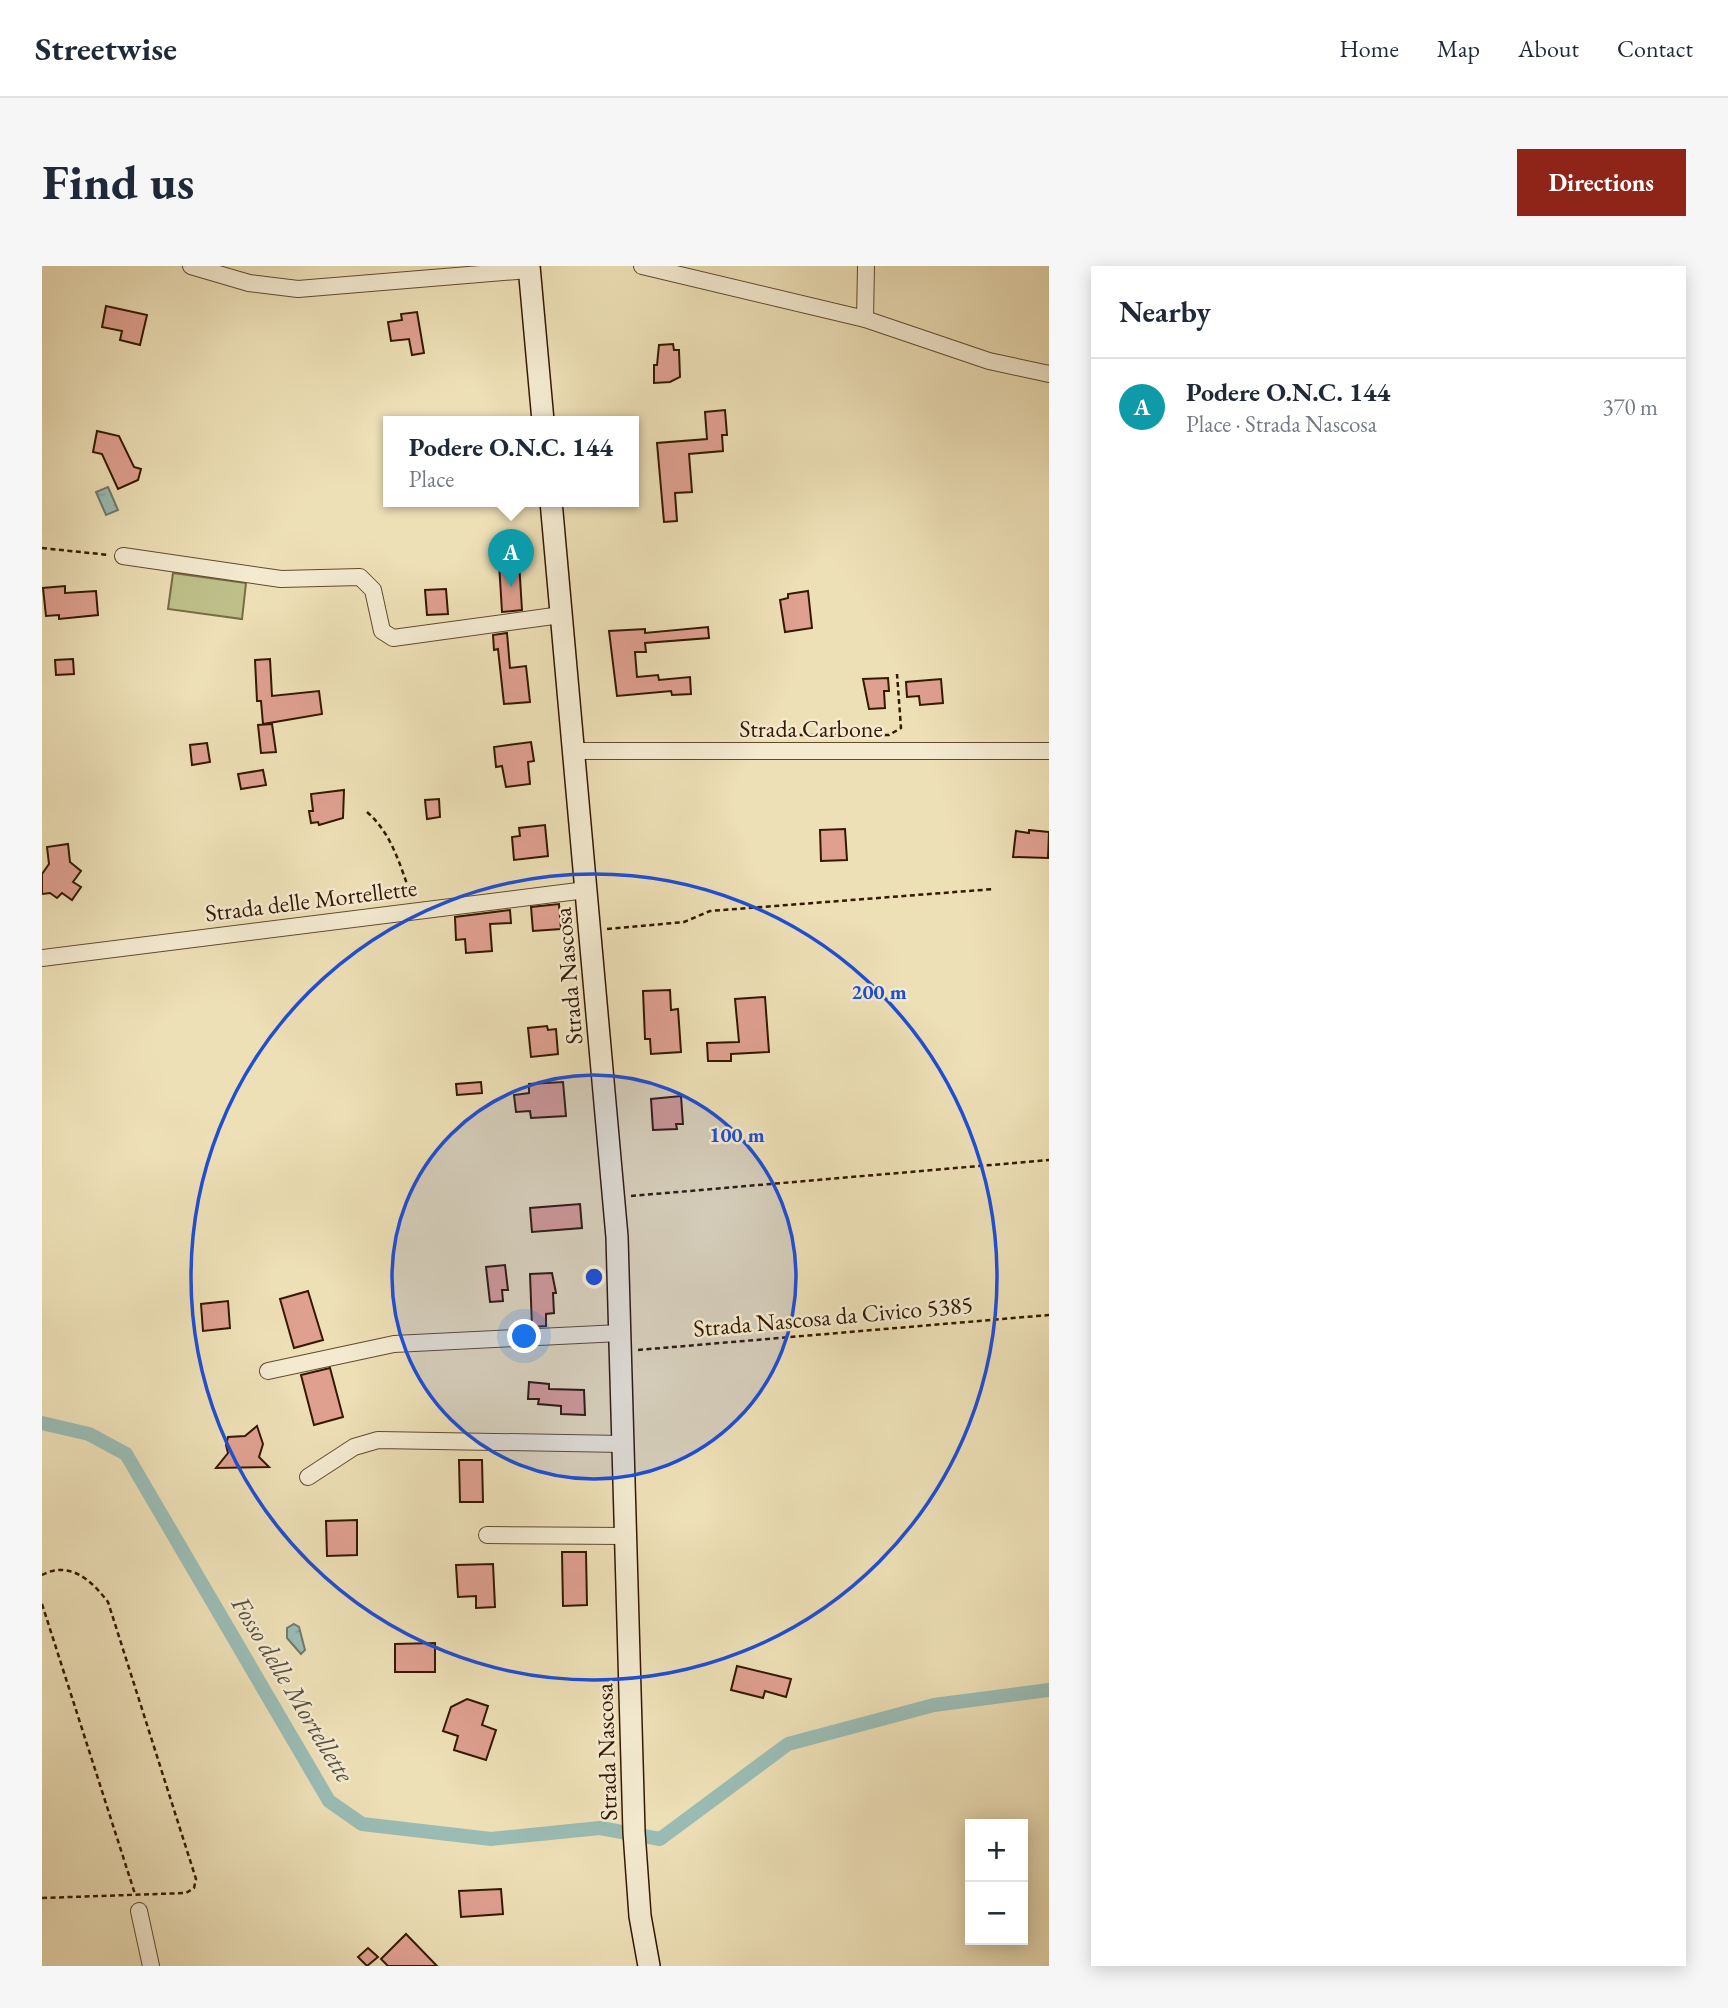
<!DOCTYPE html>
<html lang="en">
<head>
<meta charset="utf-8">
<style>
	:root { --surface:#fff; --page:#f6f6f7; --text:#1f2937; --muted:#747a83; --line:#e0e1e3; --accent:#8f2418 }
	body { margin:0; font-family:"EB Garamond",serif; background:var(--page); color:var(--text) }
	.controls { position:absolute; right:21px; bottom:21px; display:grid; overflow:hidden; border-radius:0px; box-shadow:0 4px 18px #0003 }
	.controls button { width:63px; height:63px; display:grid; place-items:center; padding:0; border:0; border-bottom:2px solid var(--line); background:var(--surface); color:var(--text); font:35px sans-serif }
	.you { position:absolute; left:483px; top:1071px; width:24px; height:24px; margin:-18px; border:5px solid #fff; border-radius:50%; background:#1a73e8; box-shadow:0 0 0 10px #1a73e833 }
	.badge { display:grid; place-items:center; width:46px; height:46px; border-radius:50%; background:var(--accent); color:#fff; font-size:23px; font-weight:700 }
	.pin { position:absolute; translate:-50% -58px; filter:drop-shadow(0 2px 4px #0008) }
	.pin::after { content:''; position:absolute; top:37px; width:24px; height:21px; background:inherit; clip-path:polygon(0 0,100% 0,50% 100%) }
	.popup { position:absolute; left:341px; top:150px; width:256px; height:91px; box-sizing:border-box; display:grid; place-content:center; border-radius:0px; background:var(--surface); filter:drop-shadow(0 2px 5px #0005); font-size:23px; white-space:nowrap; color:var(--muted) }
	.popup b { font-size:26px; color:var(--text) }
	.popup::after { content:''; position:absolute; left:50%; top:100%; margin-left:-14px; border:14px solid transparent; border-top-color:var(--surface) }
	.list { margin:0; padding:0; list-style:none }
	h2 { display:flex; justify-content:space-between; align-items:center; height:91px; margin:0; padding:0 28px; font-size:30px }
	h2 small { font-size:23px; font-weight:400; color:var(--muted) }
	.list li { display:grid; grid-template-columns:46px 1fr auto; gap:21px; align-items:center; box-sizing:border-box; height:98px; padding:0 28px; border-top:2px solid var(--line) }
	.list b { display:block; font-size:26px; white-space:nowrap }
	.list p { margin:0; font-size:23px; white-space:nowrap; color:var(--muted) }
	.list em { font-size:23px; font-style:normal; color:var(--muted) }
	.map { position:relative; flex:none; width:1007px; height:1700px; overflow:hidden; border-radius:0px }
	header { display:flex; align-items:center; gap:42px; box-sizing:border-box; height:98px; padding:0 35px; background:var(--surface); border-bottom:2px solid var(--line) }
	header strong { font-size:33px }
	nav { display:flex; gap:38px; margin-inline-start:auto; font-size:24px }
	.intro { display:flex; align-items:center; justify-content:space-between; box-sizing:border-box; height:168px; padding:0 42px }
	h1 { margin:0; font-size:49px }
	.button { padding:18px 32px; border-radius:0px; background:var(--accent); color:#fff; font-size:24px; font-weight:700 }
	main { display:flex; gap:42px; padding:0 42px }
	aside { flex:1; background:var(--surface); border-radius:0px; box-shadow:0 4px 18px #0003 }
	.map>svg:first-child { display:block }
	.green { fill:#bec08a; stroke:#796c45; stroke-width:2 }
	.water { fill:url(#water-ripples); stroke:#717a6c; stroke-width:2 }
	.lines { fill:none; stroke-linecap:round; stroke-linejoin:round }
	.canal { stroke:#9abcb4; stroke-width:14 }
	.building { fill:#dfa090; stroke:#341800; stroke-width:2 }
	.street-casing { stroke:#624a2e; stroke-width:18 }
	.secondary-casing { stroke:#341800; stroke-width:24 }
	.path { stroke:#341800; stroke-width:2.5; stroke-dasharray:5 3.5; stroke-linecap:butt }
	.street { stroke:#f3ead0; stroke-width:16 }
	.secondary { stroke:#f3ead0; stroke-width:21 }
	.ring { fill:none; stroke:#1d4ed8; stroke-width:3.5 }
	.labels { text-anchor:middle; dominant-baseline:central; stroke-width:5; stroke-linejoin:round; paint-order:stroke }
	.street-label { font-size:24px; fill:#341800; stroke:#f3ead0 }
	.water-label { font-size:26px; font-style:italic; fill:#58513f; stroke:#f3ead0 }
	.centre { fill:#1d4ed8; stroke:#f3ead0; stroke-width:3.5 }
	.ring-label { font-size:21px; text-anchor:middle; font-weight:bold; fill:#1d4ed8; stroke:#f3ead0; stroke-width:5; stroke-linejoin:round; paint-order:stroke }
</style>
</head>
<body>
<header>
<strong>Streetwise</strong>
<nav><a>Home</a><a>Map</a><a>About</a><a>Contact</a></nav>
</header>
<div class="intro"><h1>Find us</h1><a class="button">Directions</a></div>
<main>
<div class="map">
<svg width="1007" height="1700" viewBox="0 0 1007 1700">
	<defs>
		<pattern id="water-ripples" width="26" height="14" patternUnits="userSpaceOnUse" patternTransform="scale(1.75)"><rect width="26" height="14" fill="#9abcb4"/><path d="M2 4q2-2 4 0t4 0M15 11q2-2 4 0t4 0" fill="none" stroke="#85a199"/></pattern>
	</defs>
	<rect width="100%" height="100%" fill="#eddfb6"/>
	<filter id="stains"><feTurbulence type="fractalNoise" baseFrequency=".00286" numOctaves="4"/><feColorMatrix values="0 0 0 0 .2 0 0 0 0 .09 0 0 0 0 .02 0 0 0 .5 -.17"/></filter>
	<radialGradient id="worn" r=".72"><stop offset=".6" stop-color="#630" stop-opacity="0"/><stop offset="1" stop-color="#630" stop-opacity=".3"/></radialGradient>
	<polygon class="green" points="131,307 204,317 200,353 126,343"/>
	<g class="water">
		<polygon points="66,221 76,244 64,249 54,226"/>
		<polygon points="252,1358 257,1361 263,1384 259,1388 245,1372 245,1362"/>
	</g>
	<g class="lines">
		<polyline class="canal" points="0,1157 47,1168 84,1188 287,1535 320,1558 449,1573 558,1562 618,1573 746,1478 892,1439 1007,1424"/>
	</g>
	<g class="building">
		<polygon points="64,40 105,49 98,79 78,74 80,65 60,61"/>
		<polygon points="375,46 382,87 370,89 367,73 349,75 346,56 360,54 359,48"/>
		<polygon points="631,78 632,84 637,84 638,111 628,116 612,117 612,99 615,99 617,79"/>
		<polygon points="683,144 685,169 680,169 681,185 647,188 650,226 633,227 635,255 622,256 615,177 665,173 663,146"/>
		<polygon points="55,165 77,170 92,201 99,203 96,214 76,223 60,188 51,186"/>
		<polygon points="477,296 480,344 460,346 457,297"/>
		<polygon points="23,320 23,327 54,325 56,349 17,353 17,349 4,350 1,322"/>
		<polygon points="404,323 406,348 385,349 383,324"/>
		<polygon points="766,325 770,362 743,366 738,334 746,332 746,328"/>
		<polygon points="666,361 667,372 603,377 604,386 593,386 595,411 616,409 617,414 648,411 649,428 630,429 629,425 575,430 567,365 603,363 603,367"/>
		<polygon points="465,367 468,402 484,400 488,436 462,438 456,383 452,384 451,369"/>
		<polygon points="31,393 32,408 14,409 13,394"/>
		<polygon points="228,393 230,430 277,425 280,448 221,458 219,435 215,435 213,394"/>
		<polygon points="846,412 847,425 842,425 843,442 827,443 821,413"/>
		<polygon points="899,413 901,437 878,439 877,430 865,431 864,416"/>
		<polygon points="230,458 234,486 219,487 216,459"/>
		<polygon points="489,476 492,495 486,496 488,518 464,521 460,500 454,501 452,481"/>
		<polygon points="165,477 168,496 150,499 148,479"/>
		<polygon points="221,504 224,519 199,523 196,508"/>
		<polygon points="302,524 301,552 277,559 276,556 269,557 267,545 271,545 269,528"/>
		<polygon points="397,533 398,551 385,553 383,534"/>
		<polygon points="503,559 506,590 472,594 470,571 478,570 477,562"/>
		<polygon points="803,563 805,594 779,595 778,564"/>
		<polygon points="987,564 1007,566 1006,592 971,591 974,565 987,567"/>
		<polygon points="26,578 28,596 39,605 31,616 39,621 30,634 20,627 15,632 8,627 0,628 0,608 7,598 5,581"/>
		<polygon points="517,638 519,663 491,665 489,641"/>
		<polygon points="468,644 469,657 448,658 450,685 424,687 423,673 414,674 413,651"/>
		<polygon points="628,724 629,744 636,743 639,786 609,788 608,773 603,773 601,725"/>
		<polygon points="723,731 727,786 689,788 689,795 666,795 665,777 697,776 693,733"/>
		<polygon points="505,760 506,764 514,763 516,788 489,791 486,762"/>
		<polygon points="439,816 440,827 415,829 414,818"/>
		<polygon points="521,816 524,850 489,852 488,845 474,846 472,829 487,827 487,818"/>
		<polygon points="639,830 641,858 634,858 635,863 611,864 609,833"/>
		<polygon points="538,938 540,962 490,966 488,942"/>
		<polygon points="463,999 466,1024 460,1024 461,1035 448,1036 444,1001"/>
		<polygon points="510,1007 514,1027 511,1027 512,1047 504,1048 504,1060 490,1061 488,1008"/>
		<polygon points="266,1025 281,1074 252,1082 238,1033"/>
		<polygon points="186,1035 188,1062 161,1065 159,1038"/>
		<polygon points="288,1102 301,1151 272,1159 259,1109"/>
		<polygon points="487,1116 507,1118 507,1123 542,1124 543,1149 519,1148 519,1140 496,1138 497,1133 486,1133"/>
		<polygon points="215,1160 221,1178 217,1191 227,1201 174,1202 186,1187 184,1179 186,1171 203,1170"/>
		<polygon points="417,1194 440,1194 441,1236 418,1236"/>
		<polygon points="315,1254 315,1289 285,1290 284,1255"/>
		<polygon points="520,1286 544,1286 545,1339 521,1340"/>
		<polygon points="451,1298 453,1341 434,1342 434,1330 416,1331 414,1299"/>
		<polygon points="393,1377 393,1406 353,1406 353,1378"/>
		<polygon points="695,1400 749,1413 744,1431 723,1425 721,1432 689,1424"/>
		<polygon points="425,1433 446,1440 440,1459 454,1464 444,1494 412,1484 416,1470 401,1465 409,1441"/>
		<polygon points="459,1623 461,1648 419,1651 417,1625"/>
		<polygon points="364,1668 395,1700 346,1700 339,1693"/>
		<polygon points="326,1682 336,1691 325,1700 316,1691"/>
	</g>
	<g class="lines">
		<defs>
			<g id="street">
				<polyline points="149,0 207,17 256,23 487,4"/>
				<polyline points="600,0 823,53 947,95 1007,108"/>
				<polyline points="823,53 824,0"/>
				<polyline points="81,290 239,313 318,311 331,324 340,365 351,372 519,349"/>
				<polyline points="531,485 1007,485"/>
				<polyline points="0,692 544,624"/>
				<polyline points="226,1105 352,1078 578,1067"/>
				<polyline points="266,1211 312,1181 336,1174 581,1178"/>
				<polyline points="445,1269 584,1270"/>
				<polyline points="97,1645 109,1700"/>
			</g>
			<g id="secondary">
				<polyline points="487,0 501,155"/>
				<polyline points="509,235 575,971 592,1566 598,1650 607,1700"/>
			</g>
		</defs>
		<use href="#street" class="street-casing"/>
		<use href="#secondary" class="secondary-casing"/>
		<g class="path">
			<polyline points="0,282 67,289"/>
			<polyline points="732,469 847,469 859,462 855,408"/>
			<path d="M325,546C351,569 358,600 370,632"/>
			<polyline points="565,663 642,656 668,645 952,623"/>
			<polyline points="589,930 1007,894"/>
			<polyline points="596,1084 1007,1049"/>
			<path d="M0,1309C28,1294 50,1315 66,1336L154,1613L152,1622L144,1627L0,1632"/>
			<polyline points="0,1338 93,1628"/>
		</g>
		<use href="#street" class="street"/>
		<use href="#secondary" class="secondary"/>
	</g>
	<circle cx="552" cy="1011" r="202" fill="#1d4ed8" fill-opacity=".12"/>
	<g class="ring">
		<circle cx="552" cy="1011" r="202"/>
		<circle cx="552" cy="1011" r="403"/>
	</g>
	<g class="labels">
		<g class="street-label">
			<text x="769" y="462">Strada Carbone</text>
			<text transform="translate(269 634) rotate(-7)">Strada delle Mortellette</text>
			<text transform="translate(526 710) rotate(-95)">Strada Nascosa</text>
			<text transform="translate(791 1050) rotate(-5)">Strada Nascosa da Civico 5385</text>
			<text transform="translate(564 1486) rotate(-92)">Strada Nascosa</text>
		</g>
		<g class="water-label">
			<text transform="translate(251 1423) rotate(59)">Fosso delle Mortellette</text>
		</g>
	</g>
	<circle cx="552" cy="1011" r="10" class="centre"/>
	<g class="ring-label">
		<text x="837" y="733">200 m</text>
		<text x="695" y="876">100 m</text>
	</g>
	<rect width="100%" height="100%" filter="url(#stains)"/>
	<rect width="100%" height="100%" fill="url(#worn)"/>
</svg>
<div class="controls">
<button>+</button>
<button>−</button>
</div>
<div class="you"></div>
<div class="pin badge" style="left:469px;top:321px;background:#0f9aa8">A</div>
<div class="popup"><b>Podere O.N.C. 144</b>Place</div>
</div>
<aside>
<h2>Nearby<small></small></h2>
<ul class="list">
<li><span class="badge" style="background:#0f9aa8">A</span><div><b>Podere O.N.C. 144</b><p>Place · Strada Nascosa</p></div><em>370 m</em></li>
</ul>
</aside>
</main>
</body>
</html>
